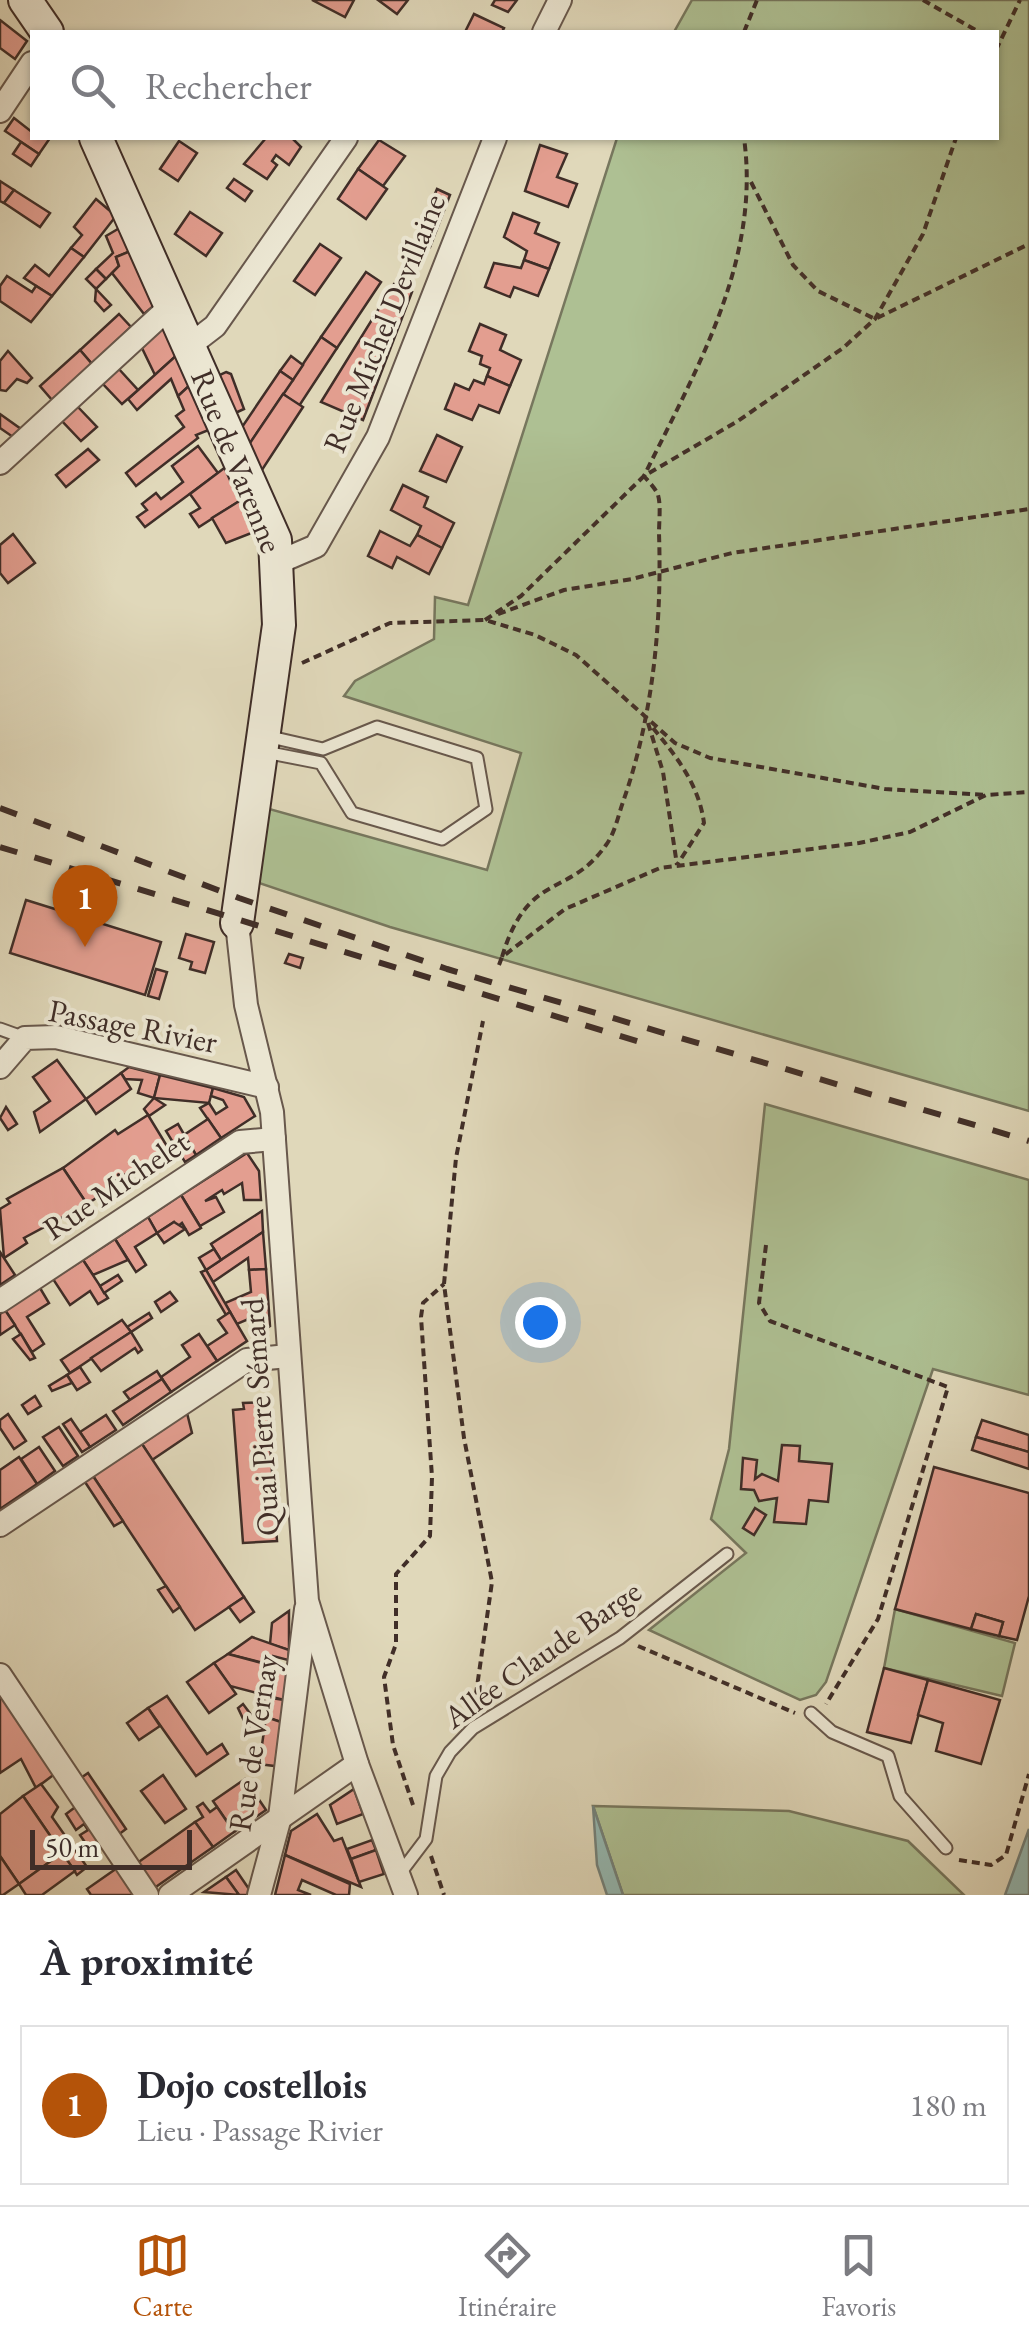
<!DOCTYPE html>
<html lang="fr">
<head>
<meta charset="utf-8">
<style>
	:root { --surface:#fff; --page:#f7f7f7; --text:#2b2b33; --muted:#7c7c81; --line:#e1e1e2; --accent:#b45309 }
	body { margin:0; font-family:"EB Garamond",serif; background:var(--page); color:var(--text) }
	.scale { position:absolute; left:30px; bottom:25px; width:162px; box-sizing:border-box; padding-left:10px; border:5px solid #402e28; border-top:0; font-size:28px; line-height:35px; white-space:nowrap; color:#402e28; -webkit-text-stroke:8px #ebe6d2; paint-order:stroke }
	.you { position:absolute; left:540px; top:1322px; width:35px; height:35px; margin:-25px; border:8px solid #fff; border-radius:50%; background:#1a73e8; box-shadow:0 0 0 15px #1a73e833 }
	.badge { display:grid; place-items:center; width:65px; height:65px; border-radius:50%; background:var(--accent); color:#fff; font-size:32px; font-weight:700 }
	.pin { position:absolute; translate:-50% -82px; filter:drop-shadow(0 2px 5px #0008) }
	.pin::after { content:''; position:absolute; top:52px; width:35px; height:30px; background:inherit; clip-path:polygon(0 0,100% 0,50% 100%) }
	.list { margin:0; padding:0; list-style:none }
	h2 { display:flex; justify-content:space-between; align-items:center; height:130px; margin:0; padding:0 40px; font-size:42px }
	h2 small { font-size:32px; font-weight:400; color:var(--muted) }
	.list li { display:grid; grid-template-columns:65px 1fr auto; gap:30px; align-items:center; box-sizing:border-box; height:160px; margin:0 20px 20px; padding:0 20px; border:2px solid var(--line); border-radius:0px }
	.list b { display:block; font-size:38px; white-space:nowrap }
	.list p { margin:0; font-size:32px; white-space:nowrap; color:var(--muted) }
	.list em { font-size:32px; font-style:normal; color:var(--muted) }
	.icon { flex:none; width:55px; height:55px; fill:none; stroke:currentColor; stroke-width:2; stroke-linecap:round; stroke-linejoin:round }
	.map { position:relative; flex:none; width:1029px; height:1895px; overflow:hidden }
	.search { position:absolute; background:var(--surface); box-shadow:0 2px 8px #0004; left:30px; right:30px; top:30px; height:110px; display:flex; align-items:center; gap:25px; box-sizing:border-box; padding:0 35px; border-radius:0px; color:var(--muted); font-size:38px }
	.sheet { height:310px; background:var(--surface) }
	nav { display:flex; justify-content:space-around; align-items:center; box-sizing:border-box; height:140px; border-top:2px solid var(--line); background:var(--surface); font-size:28px; color:var(--muted) }
	nav a { display:grid; justify-items:center; gap:5px }
	nav .on { color:var(--accent) }
	.map>svg:first-child { display:block }
	.green { fill:#aec093; stroke:#77775e; stroke-width:2.5 }
	.water { fill:#94b9b3; stroke:#72817b; stroke-width:2.5 }
	.building { fill:#e39e90; stroke:#402e28; stroke-width:2.5 }
	.lines { fill:none; stroke-linecap:round; stroke-linejoin:round }
	.lane-casing { stroke:#68584c; stroke-width:15 }
	.street-casing { stroke:#68584c; stroke-width:26 }
	.secondary-casing { stroke:#402e28; stroke-width:36 }
	.path { stroke:#402e28; stroke-width:4; stroke-dasharray:8 5; stroke-linecap:butt }
	.lane { stroke:#ebe6d2; stroke-width:11 }
	.street { stroke:#ebe6d2; stroke-width:22 }
	.secondary { stroke:#ebe6d2; stroke-width:32 }
	.rail { stroke:#402e28; stroke-width:6; stroke-dasharray:18 18; stroke-linecap:butt }
	.labels { text-anchor:middle; dominant-baseline:central; stroke-width:8; stroke-linejoin:round; paint-order:stroke }
	.street-label { font-size:32px; fill:#402e28; stroke:#ebe6d2 }
</style>
</head>
<body>
<div class="map">
<svg width="1029" height="1895" viewBox="0 0 1029 1895">
	<rect width="100%" height="100%" fill="#e0d8ba"/>
	<filter id="stains"><feTurbulence type="fractalNoise" baseFrequency=".002" numOctaves="4"/><feColorMatrix values="0 0 0 0 .2 0 0 0 0 .09 0 0 0 0 .02 0 0 0 .5 -.17"/></filter>
	<radialGradient id="worn" r=".72"><stop offset=".6" stop-color="#630" stop-opacity="0"/><stop offset="1" stop-color="#630" stop-opacity=".3"/></radialGradient>
	<g class="green">
		<polygon points="692,0 1029,0 1029,1111 390,927 256,882 266,808 487,870 521,753 344,696 355,681 434,639 435,597 468,605 617,138 996,138 996,32 674,32"/>
		<polygon points="765,1104 1029,1180 1029,1395 933,1369 826,1682 816,1695 800,1700 649,1630 746,1553 711,1519 729,1449"/>
		<polygon points="895,1609 1015,1643 1002,1696 884,1668"/>
		<polygon points="593,1806 789,1811 908,1841 964,1895 623,1895"/>
	</g>
	<g class="water">
		<polygon points="593,1806 623,1895 607,1895 597,1865"/>
		<polygon points="1029,1829 1029,1895 1005,1895"/>
	</g>
	<g class="building">
		<polygon points="312,0 354,0 345,17"/>
		<polygon points="378,0 408,0 397,14"/>
		<polygon points="495,0 517,0 508,12 492,5"/>
		<polygon points="474,14 504,28 502,32 465,32"/>
		<polygon points="0,20 27,41 15,59 0,48"/>
		<polygon points="14,118 32,132 32,138 50,138 39,154 5,131"/>
		<polygon points="266,138 292,138 301,147 289,165 276,155 272,161 277,165 267,179 244,164"/>
		<polygon points="379,140 405,156 383,186 358,169"/>
		<polygon points="179,141 197,153 178,181 160,169"/>
		<polygon points="21,142 39,154 31,166 13,154"/>
		<polygon points="540,145 567,154 557,177 577,184 568,207 525,191"/>
		<polygon points="358,169 387,189 366,219 338,199"/>
		<polygon points="234,179 252,191 245,201 227,188"/>
		<polygon points="0,181 14,190 4,203 0,201"/>
		<polygon points="437,189 450,195 430,247 415,241"/>
		<polygon points="14,190 50,213 40,227 4,203"/>
		<polygon points="96,199 116,216 84,257 71,248 82,235 74,227"/>
		<polygon points="190,212 222,233 206,256 175,234"/>
		<polygon points="513,213 539,223 535,233 559,243 549,269 524,260 527,251 504,237"/>
		<polygon points="123,226 133,250 116,257 119,266 106,279 96,269 113,253 106,236"/>
		<polygon points="320,244 341,258 315,295 294,281"/>
		<polygon points="71,248 84,257 52,296 24,278 35,265 49,276"/>
		<polygon points="133,250 157,303 144,314 112,273 119,266 116,257"/>
		<polygon points="524,260 549,269 538,296 514,287 510,297 485,287 494,263 521,268"/>
		<polygon points="96,269 106,279 96,289 86,279"/>
		<polygon points="366,272 381,282 337,348 321,337"/>
		<polygon points="7,276 32,292 36,286 52,296 31,322 0,301 0,286"/>
		<polygon points="394,284 412,292 363,420 321,402"/>
		<polygon points="96,289 111,305 104,311 95,301"/>
		<polygon points="119,314 131,327 92,364 80,350"/>
		<polygon points="165,324 178,354 155,375 141,346"/>
		<polygon points="480,324 506,335 500,350 521,360 510,386 487,376 490,368 480,364 482,356 469,351"/>
		<polygon points="321,337 337,348 299,406 283,394"/>
		<polygon points="80,350 92,364 52,400 40,386"/>
		<polygon points="8,351 32,378 27,383 17,379 6,391 0,390 0,361"/>
		<polygon points="178,354 191,384 178,396 171,379 137,410 128,399"/>
		<polygon points="291,356 303,365 293,380 280,371"/>
		<polygon points="118,368 138,390 122,404 102,383"/>
		<polygon points="280,371 293,380 248,446 240,430"/>
		<polygon points="226,372 231,374 244,409 233,414 215,377"/>
		<polygon points="487,376 510,386 499,413 479,405 472,420 445,409 455,384 469,390 474,380 484,384"/>
		<polygon points="191,384 211,429 196,435 198,438 136,486 126,473 184,427 176,416 184,410 178,396"/>
		<polygon points="283,394 303,407 260,473 248,446"/>
		<polygon points="77,406 97,427 81,441 61,420"/>
		<polygon points="0,414 21,429 13,437 0,428"/>
		<polygon points="437,435 462,447 446,482 420,471"/>
		<polygon points="198,446 218,473 145,527 137,517 147,510 142,504 156,493 161,499 183,482 172,466"/>
		<polygon points="88,449 99,460 66,487 56,475"/>
		<polygon points="227,466 241,500 199,527 190,514 200,508 190,494"/>
		<polygon points="403,485 428,497 424,507 454,523 442,548 417,535 421,526 391,510"/>
		<polygon points="241,500 254,532 226,543 212,518"/>
		<polygon points="380,531 410,546 417,535 442,548 429,574 397,557 392,568 368,556"/>
		<polygon points="13,534 35,563 8,583 0,573 0,545"/>
		<polygon points="26,900 161,942 145,995 10,953"/>
		<polygon points="186,934 214,942 205,973 190,969 192,962 179,958"/>
		<polygon points="289,954 303,958 300,968 285,963"/>
		<polygon points="156,969 167,972 159,999 148,996"/>
		<polygon points="57,1060 86,1099 40,1132 34,1112 50,1101 33,1077"/>
		<polygon points="129,1067 160,1075 154,1098 138,1093 142,1080 125,1079 121,1073"/>
		<polygon points="121,1073 131,1089 96,1114 86,1099"/>
		<polygon points="160,1075 213,1088 209,1103 154,1098"/>
		<polygon points="213,1088 244,1097 255,1116 221,1138 200,1108 209,1103 216,1114 227,1107 223,1100 211,1096"/>
		<polygon points="154,1098 165,1105 149,1116 144,1109"/>
		<polygon points="6,1107 17,1124 8,1130 0,1118"/>
		<polygon points="148,1115 170,1151 107,1184 110,1189 87,1204 63,1168 115,1130 118,1134"/>
		<polygon points="208,1119 221,1138 196,1155 184,1135"/>
		<polygon points="178,1124 196,1155 185,1162 166,1131"/>
		<polygon points="247,1153 259,1171 261,1200 244,1200 242,1183 224,1194 222,1190 205,1201 216,1197 224,1212 200,1226 181,1195"/>
		<polygon points="63,1168 87,1204 24,1238 27,1243 4,1258 0,1209 10,1203 7,1199"/>
		<polygon points="181,1195 201,1228 189,1235 182,1223 177,1227 174,1222 157,1233 148,1217"/>
		<polygon points="262,1211 263,1232 221,1260 211,1244"/>
		<polygon points="148,1217 157,1233 135,1247 146,1265 136,1272 115,1239"/>
		<polygon points="174,1222 185,1229 164,1243 157,1233"/>
		<polygon points="263,1232 266,1269 249,1270 248,1258 213,1282 206,1270"/>
		<polygon points="115,1239 128,1260 93,1275 83,1260"/>
		<polygon points="214,1249 221,1260 206,1270 199,1258"/>
		<polygon points="0,1252 15,1275 0,1285"/>
		<polygon points="83,1260 108,1298 98,1304 90,1291 70,1305 53,1279"/>
		<polygon points="266,1269 270,1326 255,1335 253,1317 237,1324 225,1303 251,1292 249,1270"/>
		<polygon points="206,1270 230,1312 226,1315 201,1272"/>
		<polygon points="118,1275 122,1281 104,1293 100,1286"/>
		<polygon points="40,1288 49,1303 27,1317 44,1344 32,1352 5,1310"/>
		<polygon points="170,1292 177,1301 161,1312 155,1302"/>
		<polygon points="5,1310 15,1325 0,1335 0,1314"/>
		<polygon points="230,1312 247,1341 217,1361 207,1346 227,1333 218,1320"/>
		<polygon points="149,1313 152,1318 131,1332 127,1327"/>
		<polygon points="122,1320 131,1332 70,1373 61,1360"/>
		<polygon points="131,1332 142,1350 138,1353 135,1348 101,1371 91,1358"/>
		<polygon points="21,1334 35,1358 30,1360 13,1339"/>
		<polygon points="199,1334 217,1361 171,1392 161,1377 190,1357 182,1345"/>
		<polygon points="80,1367 90,1382 77,1390 67,1375"/>
		<polygon points="157,1371 162,1379 130,1400 124,1392"/>
		<polygon points="67,1375 72,1383 52,1391 49,1386"/>
		<polygon points="162,1379 171,1392 123,1425 113,1411"/>
		<polygon points="35,1396 41,1406 28,1414 22,1405"/>
		<polygon points="267,1402 277,1541 243,1543 233,1410 244,1409 243,1403"/>
		<polygon points="187,1413 192,1433 152,1460 142,1444"/>
		<polygon points="8,1414 26,1441 14,1449 0,1428 0,1420"/>
		<polygon points="106,1415 116,1430 90,1447 80,1432"/>
		<polygon points="71,1419 90,1447 82,1452 63,1424"/>
		<polygon points="982,1420 1029,1435 1029,1452 976,1437"/>
		<polygon points="59,1427 78,1456 63,1466 43,1437"/>
		<polygon points="976,1437 1029,1452 1029,1469 972,1450"/>
		<polygon points="142,1444 244,1597 195,1630 93,1476"/>
		<polygon points="782,1445 800,1446 799,1461 832,1464 828,1502 809,1500 806,1524 774,1522 777,1498 759,1501 754,1490 741,1489 743,1458 757,1460 755,1479 762,1474 778,1481"/>
		<polygon points="39,1447 55,1471 37,1484 21,1459"/>
		<polygon points="19,1457 37,1484 0,1509 0,1470"/>
		<polygon points="934,1467 1029,1493 1029,1596 1017,1640 999,1636 1003,1622 976,1614 971,1629 895,1609"/>
		<polygon points="93,1476 123,1521 114,1526 85,1482"/>
		<polygon points="755,1508 766,1515 754,1535 743,1528"/>
		<polygon points="166,1586 180,1607 173,1612 158,1590"/>
		<polygon points="244,1597 254,1612 240,1622 229,1607"/>
		<polygon points="289,1611 289,1650 270,1644 272,1623"/>
		<polygon points="976,1614 1003,1622 999,1636 971,1629"/>
		<polygon points="252,1637 289,1650 288,1660 273,1656 271,1665 228,1654"/>
		<polygon points="228,1654 288,1670 284,1700 230,1686 214,1663"/>
		<polygon points="214,1663 236,1694 209,1713 187,1682"/>
		<polygon points="884,1668 928,1680 911,1743 867,1732"/>
		<polygon points="928,1680 1000,1700 981,1764 936,1751 943,1723 918,1715"/>
		<polygon points="0,1692 56,1773 36,1788 21,1759 0,1773"/>
		<polygon points="167,1696 207,1754 222,1744 228,1754 196,1776 148,1708"/>
		<polygon points="265,1697 284,1700 281,1722 266,1717 264,1729 247,1727 238,1708 243,1704 252,1716 262,1718"/>
		<polygon points="148,1708 160,1726 139,1740 127,1723"/>
		<polygon points="266,1717 281,1722 275,1766 250,1763 251,1751 261,1752"/>
		<polygon points="88,1773 126,1829 114,1838 75,1782"/>
		<polygon points="163,1775 186,1809 165,1823 141,1791"/>
		<polygon points="245,1779 266,1810 234,1832 213,1801"/>
		<polygon points="41,1784 58,1807 52,1817 87,1867 77,1875 23,1796"/>
		<polygon points="354,1789 363,1814 337,1824 330,1805"/>
		<polygon points="23,1796 62,1853 19,1884 0,1856 0,1814"/>
		<polygon points="203,1803 210,1812 217,1807 234,1832 213,1847 195,1822 203,1817 197,1807"/>
		<polygon points="78,1805 104,1842 91,1851 80,1835 88,1830 84,1824 76,1830 66,1814"/>
		<polygon points="317,1814 334,1841 342,1838 361,1887 285,1855 291,1831"/>
		<polygon points="195,1822 213,1847 150,1891 133,1866"/>
		<polygon points="372,1840 376,1850 351,1859 347,1849"/>
		<polygon points="376,1850 384,1874 359,1882 351,1859"/>
		<polygon points="62,1853 75,1871 42,1895 26,1895 19,1884"/>
		<polygon points="285,1855 350,1884 349,1895 336,1895 302,1880 298,1890 311,1895 275,1895"/>
		<polygon points="0,1856 19,1884 3,1895 0,1895"/>
		<polygon points="120,1866 140,1895 91,1895 87,1889"/>
		<polygon points="236,1870 251,1892 250,1895 239,1895 226,1877"/>
		<polygon points="226,1877 239,1895 204,1892"/>
	</g>
	<g class="lines">
		<defs>
			<g id="lane">
				<polyline points="265,752 321,763 352,813 442,839 486,809 477,758 377,727 323,749 266,736"/>
				<polyline points="0,1029 25,1038"/>
				<polyline points="811,1713 832,1732 888,1756 900,1796 946,1848"/>
				<polyline points="398,1876 426,1839 436,1776 450,1752 473,1728 620,1638 727,1554"/>
			</g>
			<g id="street">
				<polyline points="544,32 560,0"/>
				<polyline points="0,111 32,63"/>
				<polyline points="189,346 215,326 346,138"/>
				<polyline points="0,463 172,305"/>
				<polyline points="279,562 316,546 378,437 495,138"/>
				<polyline points="237,923 246,1005 272,1112 307,1601 357,1764 406,1895"/>
				<polyline points="0,1067 25,1038 56,1037 267,1087"/>
				<polyline points="0,1301 240,1142 274,1139"/>
				<polyline points="0,1525 247,1360 288,1356"/>
				<polyline points="0,1675 147,1895"/>
				<polyline points="170,1895 357,1764"/>
				<polyline points="259,1895 280,1817 306,1609"/>
			</g>
			<g id="secondary">
				<polyline points="25,0 47,32"/>
				<polyline points="96,138 275,540 279,625 237,923"/>
			</g>
		</defs>
		<use href="#lane" class="lane-casing"/>
		<use href="#street" class="street-casing"/>
		<use href="#secondary" class="secondary-casing"/>
		<g class="path">
			<polyline points="923,0 979,32"/>
			<polyline points="744,32 757,0"/>
			<polyline points="996,50 1020,0"/>
			<polyline points="751,182 793,265 818,291 875,319 1029,244"/>
			<polyline points="498,614 564,590 632,579 732,553 1029,509"/>
			<polyline points="485,620 521,596 644,476 738,421 843,348 875,319 923,234 956,138"/>
			<polyline points="302,663 390,623 485,620 535,635 576,655 675,743 710,758 885,789 986,795"/>
			<polyline points="648,723 663,772 677,865"/>
			<path d="M653,728C677,757 699,785 704,823L677,865"/>
			<path d="M502,957C528,870 568,899 606,845C615,833 618,816 623,802C653,716 662,624 659,533C659,522 661,505 658,495C656,489 648,481 644,476C696,370 761,260 744,138"/>
			<polyline points="499,965 502,957 565,909 660,868 859,843 910,832 986,795 1029,792"/>
			<polyline points="766,1245 759,1303 770,1321 948,1387 878,1619 826,1704"/>
			<polyline points="638,1646 795,1713"/>
			<polyline points="474,1708 492,1582 464,1438 444,1284 456,1158 483,1021"/>
			<polyline points="413,1805 393,1745 384,1677 396,1644 396,1574 430,1536 432,1477 421,1317 423,1303 444,1284"/>
			<polyline points="431,1856 444,1895"/>
			<polyline points="959,1860 991,1865 1006,1855 1029,1774"/>
		</g>
		<use href="#lane" class="lane"/>
		<use href="#street" class="street"/>
		<use href="#secondary" class="secondary"/>
		<g class="rail">
			<polyline points="0,808 239,898 447,969 1029,1141"/>
			<polyline points="0,847 640,1042"/>
		</g>
	</g>
	<g class="labels">
		<g class="street-label">
			<text transform="translate(384 323) rotate(-68)">Rue Michel Devillaine</text>
			<text transform="translate(237 461) rotate(68)">Rue de Varenne</text>
			<text transform="translate(133 1026) rotate(11)">Passage Rivier</text>
			<text transform="translate(116 1185) rotate(-34)">Rue Michelet</text>
			<text transform="translate(260 1417) rotate(-94)">Quai Pierre Sémard</text>
			<text transform="translate(542 1654) rotate(-35)">Allée Claude Barge</text>
			<text transform="translate(253 1743) rotate(-81)">Rue de Vernay</text>
		</g>
	</g>
	<rect width="100%" height="100%" filter="url(#stains)"/>
	<rect width="100%" height="100%" fill="url(#worn)"/>
</svg>
<div class="scale">50 m</div>
<div class="you"></div>
<div class="pin badge" style="left:85px;top:947px">1</div>
<div class="search"><svg class="icon" aria-label="search" viewBox="0 0 24 24"><circle cx="10" cy="10" r="6"/><path d="M15 15l6 6"/></svg>Rechercher</div>
</div>
<section class="sheet">
<h2>À proximité<small></small></h2>
<ul class="list">
<li><span class="badge">1</span><div><b>Dojo costellois</b><p>Lieu · Passage Rivier</p></div><em>180 m</em></li>
</ul>
</section>
<nav>
<a class="on"><svg class="icon" aria-label="map" viewBox="0 0 24 24"><path d="M3 6l6-2 6 2 6-2v14l-6 2-6-2-6 2zM9 4v14M15 6v14"/></svg>Carte</a>
<a><svg class="icon" aria-label="directions" viewBox="0 0 24 24"><path d="M12 3l9 9-9 9-9-9zM9 14v-3h6M13 9l2 2-2 2"/></svg>Itinéraire</a>
<a><svg class="icon" aria-label="saved" viewBox="0 0 24 24"><path d="M7 4h10v16l-5-4-5 4z"/></svg>Favoris</a>
</nav>
</body>
</html>
